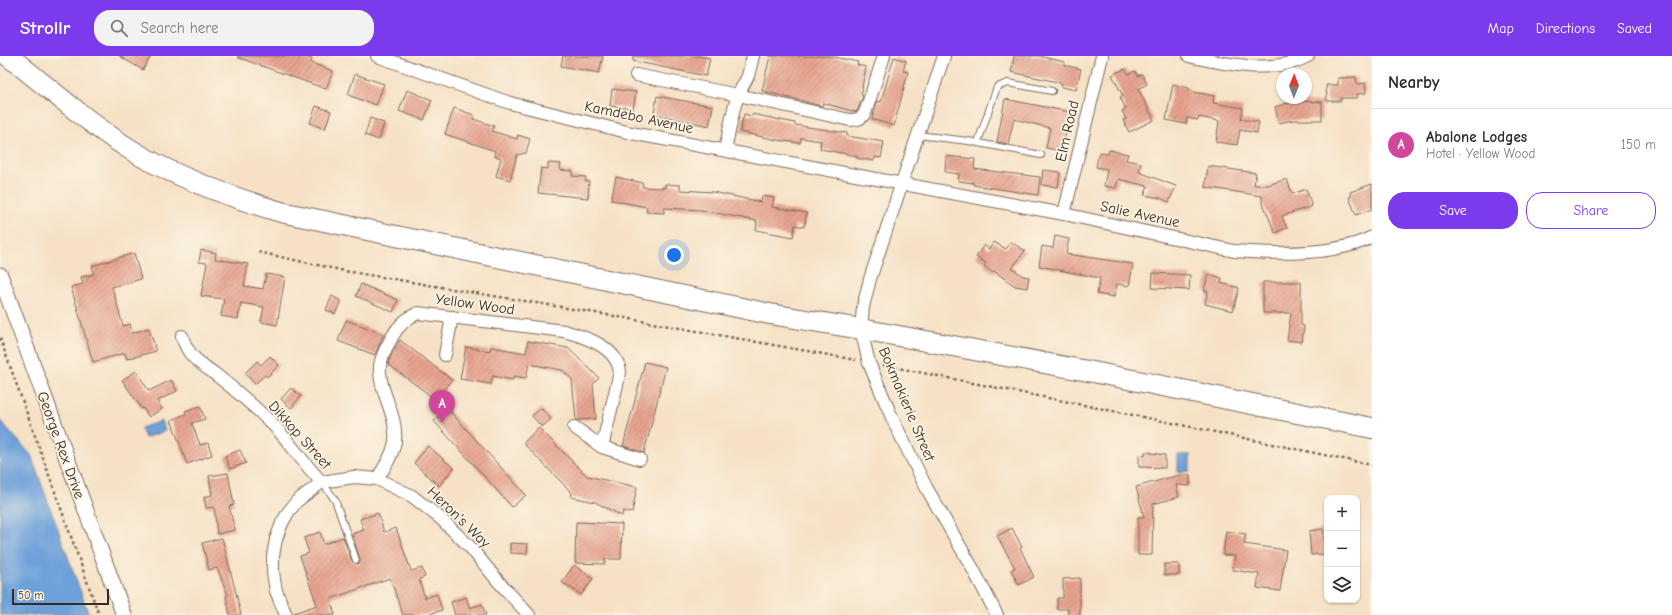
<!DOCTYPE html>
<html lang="en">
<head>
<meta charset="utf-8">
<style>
	:root { --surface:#fff; --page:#f2f2f3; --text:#2b2b33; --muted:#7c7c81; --line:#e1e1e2; --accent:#7c3aed }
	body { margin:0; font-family:"Comic Neue",sans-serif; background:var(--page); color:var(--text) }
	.controls { position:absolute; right:12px; bottom:12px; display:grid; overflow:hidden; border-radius:8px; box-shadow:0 1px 3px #0004 }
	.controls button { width:36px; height:36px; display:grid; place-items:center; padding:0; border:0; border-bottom:1px solid var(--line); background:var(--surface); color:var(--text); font:20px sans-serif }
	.compass { position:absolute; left:1276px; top:12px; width:36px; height:36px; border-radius:50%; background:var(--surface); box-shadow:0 1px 3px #0004; rotate:1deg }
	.scale { position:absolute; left:12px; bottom:10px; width:97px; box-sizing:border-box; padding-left:4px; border:2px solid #3b2a1e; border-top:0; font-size:11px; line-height:14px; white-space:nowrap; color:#3b2a1e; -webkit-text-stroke:3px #fcf5e5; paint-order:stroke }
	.you { position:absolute; left:674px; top:199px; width:14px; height:14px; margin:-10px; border:3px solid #fff; border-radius:50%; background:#1a73e8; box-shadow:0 0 0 6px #1a73e833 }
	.badge { display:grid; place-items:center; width:26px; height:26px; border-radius:50%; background:var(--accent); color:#fff; font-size:13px; font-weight:700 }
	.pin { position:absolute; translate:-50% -33px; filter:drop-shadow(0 1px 2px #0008) }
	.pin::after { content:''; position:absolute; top:21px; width:14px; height:12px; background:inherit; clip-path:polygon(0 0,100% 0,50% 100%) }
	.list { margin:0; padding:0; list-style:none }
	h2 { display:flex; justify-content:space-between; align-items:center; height:52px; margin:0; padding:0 16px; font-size:17px }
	h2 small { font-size:13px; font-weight:400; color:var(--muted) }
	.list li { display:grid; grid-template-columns:26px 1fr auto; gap:12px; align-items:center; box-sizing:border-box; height:72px; padding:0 16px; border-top:1px solid var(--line) }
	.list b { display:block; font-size:15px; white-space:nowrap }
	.list p { margin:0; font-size:13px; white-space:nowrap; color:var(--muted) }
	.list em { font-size:13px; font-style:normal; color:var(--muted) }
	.actions { display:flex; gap:8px; padding:12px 16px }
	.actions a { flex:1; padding:9px 0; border:1px solid var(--accent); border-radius:16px; text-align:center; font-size:14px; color:var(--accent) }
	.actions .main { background:var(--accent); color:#fff }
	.icon { flex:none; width:22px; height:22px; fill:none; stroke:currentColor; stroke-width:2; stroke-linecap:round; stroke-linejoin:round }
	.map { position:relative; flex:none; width:1372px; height:559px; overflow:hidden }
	header { display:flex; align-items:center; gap:24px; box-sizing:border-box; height:56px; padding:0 20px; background:var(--accent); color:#fff }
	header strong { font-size:19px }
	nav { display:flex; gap:22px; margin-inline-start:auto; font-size:14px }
	.search { width:280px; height:36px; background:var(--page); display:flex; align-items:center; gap:10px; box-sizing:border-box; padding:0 14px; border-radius:16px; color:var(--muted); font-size:15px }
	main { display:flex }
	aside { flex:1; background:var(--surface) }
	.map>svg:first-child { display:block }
	.water { fill:#6ea1da; stroke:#54667c }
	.building { fill:url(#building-hatch) }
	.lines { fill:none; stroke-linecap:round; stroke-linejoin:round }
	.service-casing { stroke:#7c6a59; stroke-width:8 }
	.minor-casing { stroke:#7c6a59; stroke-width:14 }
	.tertiary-casing { stroke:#7c6a59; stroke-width:17 }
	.trunk-casing { stroke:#7c6a59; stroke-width:22 }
	.path { stroke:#7c6a59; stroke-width:2.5; stroke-dasharray:3 3; stroke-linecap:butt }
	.service { stroke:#fff; stroke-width:6 }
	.minor { stroke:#fff; stroke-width:12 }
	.tertiary { stroke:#fff; stroke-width:15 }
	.trunk { stroke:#fff; stroke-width:20 }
	.labels { text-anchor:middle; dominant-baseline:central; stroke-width:3.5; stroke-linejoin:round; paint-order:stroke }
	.street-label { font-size:15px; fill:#3b2a1e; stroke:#fcf5e5 }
</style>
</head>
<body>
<header>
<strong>Strollr</strong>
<div class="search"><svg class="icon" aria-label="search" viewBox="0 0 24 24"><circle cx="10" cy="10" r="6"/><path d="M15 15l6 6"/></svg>Search here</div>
<nav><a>Map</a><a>Directions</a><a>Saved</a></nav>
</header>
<main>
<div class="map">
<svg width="1372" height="559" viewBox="0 0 1372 559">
	<defs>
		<pattern id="building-hatch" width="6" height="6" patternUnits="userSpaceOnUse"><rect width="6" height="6" fill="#e7a490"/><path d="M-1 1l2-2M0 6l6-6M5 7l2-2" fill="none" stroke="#bc8675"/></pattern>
	</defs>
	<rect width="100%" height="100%" fill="#fcf5e5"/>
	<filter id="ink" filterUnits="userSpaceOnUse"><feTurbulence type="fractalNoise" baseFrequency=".025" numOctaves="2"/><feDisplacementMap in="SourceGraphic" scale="8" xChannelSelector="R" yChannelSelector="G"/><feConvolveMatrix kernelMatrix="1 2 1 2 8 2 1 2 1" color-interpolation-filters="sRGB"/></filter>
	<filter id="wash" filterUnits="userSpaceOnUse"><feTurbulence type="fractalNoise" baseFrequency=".012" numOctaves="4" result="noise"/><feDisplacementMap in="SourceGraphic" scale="16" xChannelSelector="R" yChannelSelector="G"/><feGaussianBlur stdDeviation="0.9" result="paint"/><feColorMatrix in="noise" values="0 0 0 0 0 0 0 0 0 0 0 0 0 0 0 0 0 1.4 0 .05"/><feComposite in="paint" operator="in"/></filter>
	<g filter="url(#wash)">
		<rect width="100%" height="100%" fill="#f6e1c6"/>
		<g class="water">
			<polygon points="0,364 31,399 89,559 0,559"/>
			<polygon points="161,365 165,375 145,382 141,372"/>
			<polygon points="1178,399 1190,399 1190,415 1178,416"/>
		</g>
		<g id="blocks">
			<g class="building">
				<polygon points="119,0 151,0 143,14"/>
				<polygon points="238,0 304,0 312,3 311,7 333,15 326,33 237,1"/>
				<polygon points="563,0 603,0 599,17 561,10"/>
				<polygon points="633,0 700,0 710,2 706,20 633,5"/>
				<polygon points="770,0 830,0 858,6 857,9 866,11 862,31 863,31 861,39 863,40 858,53 856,56 823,47 822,50 762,35"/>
				<polygon points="1014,0 1039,0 1065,6 1064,9 1081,13 1076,34 1061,31 1062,27 1011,16"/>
				<polygon points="894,1 906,5 903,15 908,16 894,70 872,63 877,45 881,46"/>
				<polygon points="1125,13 1128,18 1135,15 1138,20 1142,18 1147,28 1138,33 1154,64 1129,76 1123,64 1126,63 1122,55 1126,53 1120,41 1123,40 1112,19"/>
				<polygon points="355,18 384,28 376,49 348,39"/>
				<polygon points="1356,21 1357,28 1365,27 1366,37 1357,38 1357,42 1341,42 1341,45 1327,45 1326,29 1338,29 1338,22"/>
				<polygon points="1173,28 1189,32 1189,35 1214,40 1213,47 1243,52 1241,63 1259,66 1257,77 1240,74 1237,89 1216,86 1219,65 1199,61 1198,64 1187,62 1186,68 1166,64"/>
				<polygon points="612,33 636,36 633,53 610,50"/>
				<polygon points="407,34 432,44 424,64 399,55"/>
				<polygon points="657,40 713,50 709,70 654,58"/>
				<polygon points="1005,43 1070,56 1062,95 1046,92 1050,72 1014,63 1008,88 997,86"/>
				<polygon points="1295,45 1322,46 1322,64 1293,64 1279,67 1275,51"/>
				<polygon points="316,50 331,55 325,73 310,67"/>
				<polygon points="454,52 474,59 473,63 494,70 492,75 517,83 518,79 530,83 526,97 517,99 510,124 496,120 501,102 494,100 495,95 445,78"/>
				<polygon points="744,58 752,60 752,58 795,67 795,69 847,77 847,80 884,86 881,102 875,101 874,105 857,102 857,100 820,93 821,85 801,82 800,87 777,84 740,76"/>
				<polygon points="370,62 384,67 379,84 365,79"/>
				<polygon points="1109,94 1128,98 1126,104 1141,107 1139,116 1176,130 1169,146 1160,142 1144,139 1148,130 1118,123 1116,132 1104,130 1107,113 1096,111 1099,96 1108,98"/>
				<polygon points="946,100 975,103 974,113 1040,121 1038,139 973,129 974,127 958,125 959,118 945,116"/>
				<polygon points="548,107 561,108 560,114 573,115 572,120 586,121 585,125 589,125 588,142 538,137 541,112 548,113"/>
				<polygon points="1208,110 1256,117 1254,129 1268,129 1287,123 1292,138 1306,133 1312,150 1282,160 1287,172 1275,177 1262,145 1262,140 1205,131"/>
				<polygon points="1043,114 1060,116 1058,131 1041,129"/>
				<polygon points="616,121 643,127 642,131 665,132 665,128 680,129 680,134 713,136 761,146 762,140 774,142 772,151 807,157 804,171 795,169 793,181 756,174 757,165 701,154 664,152 664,157 646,156 647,151 611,144"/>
				<polygon points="1372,128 1372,153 1356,159 1349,141 1351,140 1350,136"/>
				<polygon points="1055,180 1069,183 1066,198 1133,208 1129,230 1117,228 1114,241 1097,238 1100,222 1039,210 1042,190 1053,192"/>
				<polygon points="994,186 1006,193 1011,186 1025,195 1012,212 1023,220 1029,221 1027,232 1015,230 994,215 993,217 984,210 986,207 976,201 984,189 989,193"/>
				<polygon points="201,194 216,197 215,203 248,208 244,230 263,233 266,218 285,221 277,269 261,266 264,251 241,247 238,263 221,260 224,243 201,240 207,207 199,206"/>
				<polygon points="134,197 141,223 112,231 123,270 130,268 132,277 149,272 156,295 127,303 125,297 93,306 71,231 83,228 81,221 94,218 92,210"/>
				<polygon points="1153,217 1190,219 1189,234 1152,232"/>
				<polygon points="1208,218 1222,222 1221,227 1239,232 1233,255 1205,248 1208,235 1204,235"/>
				<polygon points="1263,226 1301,226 1301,269 1304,270 1302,286 1287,284 1291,257 1263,257"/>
				<polygon points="361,228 398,244 393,256 356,240"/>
				<polygon points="332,240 341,245 335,258 326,254"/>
				<polygon points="346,264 384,278 375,299 338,285"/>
				<polygon points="400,284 452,324 436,344 388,308 393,295"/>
				<polygon points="528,285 568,292 599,322 593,328 596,363 576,364 572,323 562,314 529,308 526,322 513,320 513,324 493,320 491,328 460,323 466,291 490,295 491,291 526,297"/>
				<polygon points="270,300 279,309 267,321 265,319 255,328 245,317 257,305 261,309"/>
				<polygon points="645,306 666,311 644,397 623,390"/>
				<polygon points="136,315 149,335 171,324 177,335 157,345 162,353 149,361 143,352 142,353 122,324"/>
				<polygon points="291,332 301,340 291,352 281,343"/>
				<polygon points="200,350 205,363 192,367 200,389 208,387 212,399 187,408 171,364 186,358 185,355"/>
				<polygon points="447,352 526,439 512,451 434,365"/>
				<polygon points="541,352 551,363 542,371 532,360"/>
				<polygon points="539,372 587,420 637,431 632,457 623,455 622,460 595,446 571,441 572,437 523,387"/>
				<polygon points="428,390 454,412 439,430 414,407"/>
				<polygon points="240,394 246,407 230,413 225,400"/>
				<polygon points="1145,396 1165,399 1165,412 1139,411 1139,399 1145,400"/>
				<polygon points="228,417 234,449 229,450 235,474 217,478 214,451 206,452 204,441 212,439 209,420"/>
				<polygon points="1179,419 1190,419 1190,430 1176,429 1179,441 1153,448 1152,499 1138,499 1138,461 1144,461 1136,431"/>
				<polygon points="378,457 384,476 396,472 411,515 422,512 425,521 419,523 425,542 437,538 442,554 427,559 403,559 390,522 330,543 335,559 294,559 294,557 317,549 300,500 309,497 304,482 320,476 324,488 343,481 352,505 357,508 360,507 360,503 352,478 364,474 360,463"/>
				<polygon points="576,466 622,468 621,503 605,503 605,508 575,507"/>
				<polygon points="1012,472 1022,491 1020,492 1034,521 1019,529 1011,514 1015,512 997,480"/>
				<polygon points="1323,473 1326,498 1311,499 1309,475"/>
				<polygon points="1226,475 1246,478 1244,488 1286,494 1280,535 1257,532 1259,518 1233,514 1235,500 1223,499"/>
				<polygon points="222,482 236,537 241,559 230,559 226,540 228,539 217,512 209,514 202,487"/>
				<polygon points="510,487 528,488 527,498 510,497"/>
				<rect x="1164" y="508" width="15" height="11"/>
				<polygon points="574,509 593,523 581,539 562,526"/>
				<polygon points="1080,522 1080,559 1068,559 1068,553 1057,553 1057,542 1063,542 1063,523"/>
				<polygon points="466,541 470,552 482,548 486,559 455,559 451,546"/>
			</g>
		</g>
	</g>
	<g filter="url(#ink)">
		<use href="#blocks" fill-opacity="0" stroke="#7c6a59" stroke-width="1"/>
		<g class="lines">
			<defs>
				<g id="service">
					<polyline points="918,79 968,85 1041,99"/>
					<polyline points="978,86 997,31 1008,27 1052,35"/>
					<polyline points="322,426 335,444 356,504"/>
				</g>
				<g id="minor">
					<path d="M377,0L510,47L631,77L1064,158L1234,195C1274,198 1336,200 1372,181"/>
					<polyline points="944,0 870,223 863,251 861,273 869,307 893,364 926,431 973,513 997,559"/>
					<path d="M1189,0C1225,8 1274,19 1308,0"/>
					<path d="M636,19L738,39L850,64C857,64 861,63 865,57L884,0"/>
					<polyline points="725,94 734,52 738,39 748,20 753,0"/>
					<polyline points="1064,158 1102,0"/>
					<path d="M182,280C188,301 199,306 215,318C234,333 260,355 277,373C293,390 305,410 322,426"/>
					<polyline points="445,299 452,261"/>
					<polyline points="574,371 602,391 640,403"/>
					<path d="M377,423C384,412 393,399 395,385C398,359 378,334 380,310C381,300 387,290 392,281C398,270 406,262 418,257L564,275C586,281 617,291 620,316L602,391"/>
					<polyline points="286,559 276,535 273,516 273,500 276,483 282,467 289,455 297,445 322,426 354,421 377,423 412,440 440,462 470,491 498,525 529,559"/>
				</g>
				<polyline id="tertiary" points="0,219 124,559"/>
				<path id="trunk" d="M8,0C52,34 94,73 143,101C186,125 234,142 281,156L770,258L861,273L1093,316L1372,372"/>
			</defs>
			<use href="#service" class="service-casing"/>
			<use href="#minor" class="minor-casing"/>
			<use href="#tertiary" class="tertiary-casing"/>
			<use href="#trunk" class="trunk-casing"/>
			<g class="path">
				<polyline points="258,196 345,215 614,260 856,304"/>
				<polyline points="0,282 99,559"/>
				<polyline points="883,309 1153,363 1372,409"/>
			</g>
			<use href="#service" class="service"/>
			<use href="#minor" class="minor"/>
			<use href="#tertiary" class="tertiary"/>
			<use href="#trunk" class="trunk"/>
		</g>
	</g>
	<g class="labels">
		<g class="street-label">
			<text transform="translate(639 61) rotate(12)">Kamdebo Avenue</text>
			<text transform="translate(1067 75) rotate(-77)">Elm Road</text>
			<text transform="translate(1140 158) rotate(12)">Salie Avenue</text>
			<text transform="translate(475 248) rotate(8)">Yellow Wood</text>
			<text transform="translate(907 348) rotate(67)">Bokmakierie Street</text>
			<text transform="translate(300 379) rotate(48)">Dikkop Street</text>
			<text transform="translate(61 389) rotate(70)">George Rex Drive</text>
			<text transform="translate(459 461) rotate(44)">Heron's Way</text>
		</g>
	</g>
</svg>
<div class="controls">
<button>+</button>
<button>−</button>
<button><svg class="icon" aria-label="layers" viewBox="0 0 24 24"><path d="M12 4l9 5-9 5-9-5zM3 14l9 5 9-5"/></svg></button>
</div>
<svg class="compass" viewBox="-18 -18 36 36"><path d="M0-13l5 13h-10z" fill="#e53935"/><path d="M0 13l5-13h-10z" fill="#7c7c81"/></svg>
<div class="scale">50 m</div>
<div class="you"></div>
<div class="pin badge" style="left:442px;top:367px;background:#d1479c">A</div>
</div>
<aside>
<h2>Nearby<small></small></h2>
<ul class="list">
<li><span class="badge" style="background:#d1479c">A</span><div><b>Abalone Lodges</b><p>Hotel · Yellow Wood</p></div><em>150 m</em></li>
</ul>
<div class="actions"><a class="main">Save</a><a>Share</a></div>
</aside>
</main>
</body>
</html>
